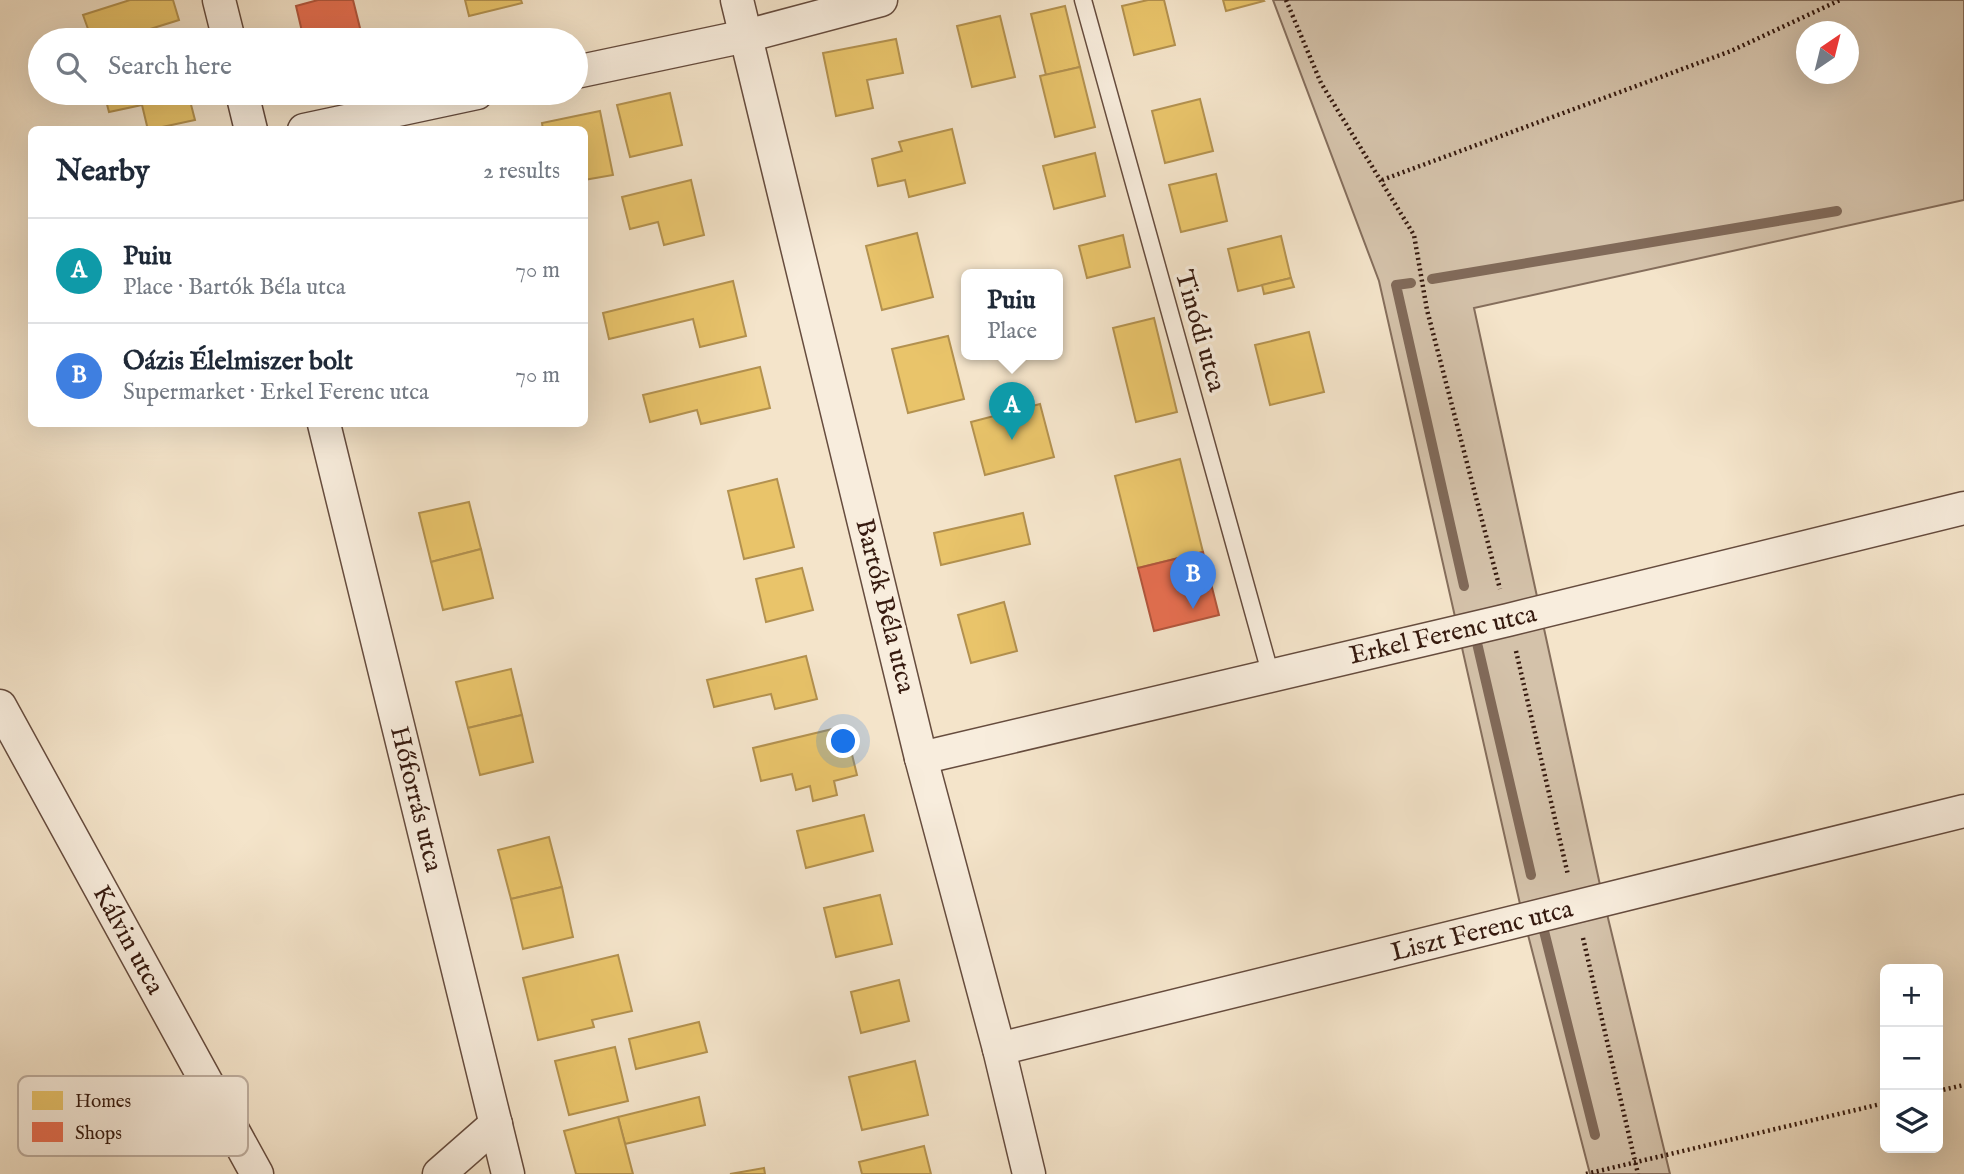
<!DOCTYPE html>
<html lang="en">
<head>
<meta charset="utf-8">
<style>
	:root { --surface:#fff; --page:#f6f6f7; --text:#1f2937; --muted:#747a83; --line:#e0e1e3; --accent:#8f2418 }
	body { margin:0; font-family:"IM FELL English",serif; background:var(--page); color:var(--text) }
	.controls { position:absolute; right:21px; bottom:21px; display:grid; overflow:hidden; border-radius:10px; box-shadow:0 7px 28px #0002 }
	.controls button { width:63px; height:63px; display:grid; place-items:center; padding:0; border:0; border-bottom:2px solid var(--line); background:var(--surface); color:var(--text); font:35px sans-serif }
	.compass { position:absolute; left:1796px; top:21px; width:63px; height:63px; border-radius:50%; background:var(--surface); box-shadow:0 7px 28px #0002; rotate:35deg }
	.you { position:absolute; left:844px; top:742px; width:24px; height:24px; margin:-18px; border:5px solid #fff; border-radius:50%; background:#1a73e8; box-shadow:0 0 0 10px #1a73e833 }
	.badge { display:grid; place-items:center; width:46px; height:46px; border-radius:50%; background:var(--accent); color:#fff; font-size:23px; font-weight:700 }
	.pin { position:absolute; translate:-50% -58px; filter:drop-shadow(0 2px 4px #0008) }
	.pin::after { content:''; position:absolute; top:37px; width:24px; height:21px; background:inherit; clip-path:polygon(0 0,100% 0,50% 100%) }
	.popup { position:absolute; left:961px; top:269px; width:102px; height:91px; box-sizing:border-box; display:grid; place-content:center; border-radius:10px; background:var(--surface); filter:drop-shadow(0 2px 5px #0005); font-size:23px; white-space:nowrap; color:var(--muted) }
	.popup b { font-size:26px; color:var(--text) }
	.popup::after { content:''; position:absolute; left:50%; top:100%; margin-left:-14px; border:14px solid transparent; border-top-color:var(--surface) }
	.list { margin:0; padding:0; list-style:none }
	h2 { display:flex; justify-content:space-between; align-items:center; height:91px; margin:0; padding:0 28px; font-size:30px }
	h2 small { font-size:23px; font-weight:400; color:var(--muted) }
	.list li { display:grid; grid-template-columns:46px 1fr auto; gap:21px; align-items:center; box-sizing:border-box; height:105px; padding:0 28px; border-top:2px solid var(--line) }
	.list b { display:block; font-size:26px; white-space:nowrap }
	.list p { margin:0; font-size:23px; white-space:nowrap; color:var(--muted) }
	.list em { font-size:23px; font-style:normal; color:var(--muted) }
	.icon { flex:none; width:38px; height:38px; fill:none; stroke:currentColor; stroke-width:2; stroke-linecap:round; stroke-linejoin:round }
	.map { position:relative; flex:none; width:1964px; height:1174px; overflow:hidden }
	.search { position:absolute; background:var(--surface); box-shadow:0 7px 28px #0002; left:28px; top:28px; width:560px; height:77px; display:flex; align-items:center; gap:18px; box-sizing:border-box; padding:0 24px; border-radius:38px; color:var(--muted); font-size:26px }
	.panel { position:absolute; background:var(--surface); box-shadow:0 7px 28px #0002; left:28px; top:126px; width:560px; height:301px; border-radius:10px }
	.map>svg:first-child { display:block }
	.green { fill:#d4c2aa; stroke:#856e5c; stroke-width:2; fill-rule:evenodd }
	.homes { fill:#e9c46a; stroke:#b3914f; stroke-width:2 }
	.shops { fill:#e76f51; stroke:#b2563d; stroke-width:2 }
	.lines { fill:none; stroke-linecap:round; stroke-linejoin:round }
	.stream { stroke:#816a59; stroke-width:10 }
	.service-casing { stroke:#664c3e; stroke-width:19 }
	.minor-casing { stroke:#664c3e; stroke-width:35 }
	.path { stroke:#361a0f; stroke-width:4.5; stroke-dasharray:2 3.5; stroke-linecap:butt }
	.service { stroke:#f8eddd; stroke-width:16 }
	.minor { stroke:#f8eddd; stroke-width:32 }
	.labels { text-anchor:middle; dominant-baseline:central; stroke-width:7; stroke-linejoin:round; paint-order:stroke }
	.street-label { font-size:26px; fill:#361a0f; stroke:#f8eddd }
	.key { fill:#f8eddd; stroke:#beae9f; stroke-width:2 }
	.key-label { font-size:19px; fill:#361a0f }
</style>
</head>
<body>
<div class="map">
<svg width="1964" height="1174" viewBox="0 0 1964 1174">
	<rect width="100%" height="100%" fill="#f4e4ca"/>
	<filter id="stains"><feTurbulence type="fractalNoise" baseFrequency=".00286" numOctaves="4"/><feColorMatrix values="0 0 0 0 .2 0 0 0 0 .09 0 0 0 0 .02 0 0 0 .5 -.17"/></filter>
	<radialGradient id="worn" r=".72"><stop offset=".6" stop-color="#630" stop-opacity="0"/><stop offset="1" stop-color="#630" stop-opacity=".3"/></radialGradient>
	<path class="green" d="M1273,0H1964V200L1474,308L1600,885L1670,1174H1590L1520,904L1379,281ZM1806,32H1848V74H1806Z"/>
	<g class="homes">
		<polygon points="130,0 173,0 179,20 115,40 92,40 83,15"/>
		<polygon points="465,0 521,0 522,3 469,16"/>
		<polygon points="1148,0 1164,0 1175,45 1134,55 1122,6"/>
		<polygon points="1223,0 1263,0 1264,1 1226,11"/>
		<polygon points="1065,6 1080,67 1046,75 1031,14"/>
		<polygon points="1000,16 1015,77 972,87 957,26"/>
		<polygon points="896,39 903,73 867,80 873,108 836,116 823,53"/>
		<polygon points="1080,67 1095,127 1055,137 1040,76"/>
		<polygon points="104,93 188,93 195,120 148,130 142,105 109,112"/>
		<polygon points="670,93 682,145 630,157 617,105"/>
		<polygon points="1200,99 1213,151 1165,163 1152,111"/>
		<polygon points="600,111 613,175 584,180 584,130 543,130 542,123"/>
		<polygon points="952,129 965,183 909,197 905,180 878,186 872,159 902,151 899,142"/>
		<polygon points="1095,153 1105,196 1054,209 1043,166"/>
		<polygon points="1216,174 1227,221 1181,232 1169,185"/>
		<polygon points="691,180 704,235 664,245 658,222 630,229 622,197"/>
		<polygon points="917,233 933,297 882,310 866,246"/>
		<polygon points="1123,235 1130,267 1087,278 1079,246"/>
		<polygon points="1281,236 1291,278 1238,291 1228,249"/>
		<polygon points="1291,278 1294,287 1264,294 1262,285"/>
		<polygon points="733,281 746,336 700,347 693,319 609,339 603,313"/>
		<polygon points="1154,318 1177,412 1136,422 1113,328"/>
		<polygon points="1309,332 1324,392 1270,405 1255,345"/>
		<polygon points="948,336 964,399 908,413 892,349"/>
		<polygon points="760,367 770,408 701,424 697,410 650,422 643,395"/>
		<polygon points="1040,404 1054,457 985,475 971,422"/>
		<polygon points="1180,459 1203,552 1138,568 1115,476"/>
		<polygon points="777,479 794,547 744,559 728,491"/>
		<polygon points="469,502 481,549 431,562 419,513"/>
		<polygon points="1023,513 1030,544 941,565 934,533"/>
		<polygon points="481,549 493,598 443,610 431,562"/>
		<polygon points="802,568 813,610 766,622 756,579"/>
		<polygon points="1004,602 1017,651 971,663 958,615"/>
		<polygon points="806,656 817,699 775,709 771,694 714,707 707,680"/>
		<polygon points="511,669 522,715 468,728 456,682"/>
		<polygon points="522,715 533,762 480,775 468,728"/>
		<polygon points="845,726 857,775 834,781 837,795 813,801 810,786 796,790 792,774 761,781 753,748"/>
		<polygon points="864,815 873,851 806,868 797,831"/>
		<polygon points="549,837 562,887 511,899 498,850"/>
		<polygon points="562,887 573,937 523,949 511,899"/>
		<polygon points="880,895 892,944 836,957 824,908"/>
		<polygon points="618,955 632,1011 592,1020 594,1027 538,1040 523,978"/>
		<polygon points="899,980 909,1021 861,1033 851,992"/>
		<polygon points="699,1022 707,1052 636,1069 629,1039"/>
		<polygon points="615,1047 628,1101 569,1115 555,1061"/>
		<polygon points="915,1061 928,1115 862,1130 849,1077"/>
		<polygon points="699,1097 705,1125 625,1144 618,1117"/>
		<polygon points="618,1117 633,1174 576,1174 564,1131"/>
		<polygon points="924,1146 931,1174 862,1174 859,1162"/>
		<polygon points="764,1168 765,1174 730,1174"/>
	</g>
	<g class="shops">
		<polygon points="318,0 353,0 363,40 304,40 296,6"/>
		<polygon points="1203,552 1219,615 1154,631 1138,568"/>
	</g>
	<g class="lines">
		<g class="stream">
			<polyline points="1432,279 1837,211"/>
			<polyline points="1411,283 1396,285 1464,586"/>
			<polyline points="1477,643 1531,875"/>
			<polyline points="1543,927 1595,1135"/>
		</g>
		<defs>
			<polyline id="service" points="1083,0 1271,676"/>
			<g id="minor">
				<polyline points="219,0 229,40"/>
				<polyline points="737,0 921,758 999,1049 1029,1174"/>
				<polyline points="576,72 746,36 881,0"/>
				<polyline points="242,93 251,130"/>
				<polyline points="304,130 477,93"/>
				<polyline points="324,424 508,1174"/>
				<polyline points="0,706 257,1174"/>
				<polyline points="921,758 1508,620 1964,508"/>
				<polyline points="999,1049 1964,811"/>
				<polyline points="439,1174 496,1124"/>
			</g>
		</defs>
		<use href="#service" class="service-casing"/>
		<use href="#minor" class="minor-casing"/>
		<g class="path">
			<polyline points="1286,0 1321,83 1414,235 1427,310 1500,589"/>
			<polyline points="1382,180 1731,51 1840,0"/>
			<polyline points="1516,651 1568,875"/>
			<polyline points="1583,938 1638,1174"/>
			<polyline points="1938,1091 1964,1085"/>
			<polyline points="1586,1174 1885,1103"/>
		</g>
		<use href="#service" class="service"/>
		<use href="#minor" class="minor"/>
	</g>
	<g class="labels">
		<g class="street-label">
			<text transform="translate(1200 331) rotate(74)">Tinódi utca</text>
			<text transform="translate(885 606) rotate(76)">Bartók Béla utca</text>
			<text transform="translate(1443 635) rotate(-13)">Erkel Ferenc utca</text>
			<text transform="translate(416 799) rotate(76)">Hőforrás utca</text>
			<text transform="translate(1482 931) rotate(-14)">Liszt Ferenc utca</text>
			<text transform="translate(128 940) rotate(61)">Kálvin utca</text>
		</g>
	</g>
	<rect x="18" y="1076" width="230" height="80" rx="10" class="key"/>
	<rect x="32" y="1091" width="31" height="19" fill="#e9c46a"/>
	<rect x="32" y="1122" width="31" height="20" fill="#e76f51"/>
	<g class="key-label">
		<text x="75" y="1107">Homes</text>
		<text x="75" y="1139">Shops</text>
	</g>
	<rect width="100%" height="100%" filter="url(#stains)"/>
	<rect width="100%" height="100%" fill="url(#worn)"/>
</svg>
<div class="controls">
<button>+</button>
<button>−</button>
<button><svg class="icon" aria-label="layers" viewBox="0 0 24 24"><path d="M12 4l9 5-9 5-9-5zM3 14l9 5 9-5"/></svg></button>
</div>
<svg class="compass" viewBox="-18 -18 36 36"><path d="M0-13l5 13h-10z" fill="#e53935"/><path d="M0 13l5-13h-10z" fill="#747a83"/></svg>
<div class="you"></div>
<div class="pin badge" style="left:1012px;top:440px;background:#0f9aa8">A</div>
<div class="popup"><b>Puiu</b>Place</div>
<div class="pin badge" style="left:1193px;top:609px;background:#3f7fe0">B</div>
<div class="search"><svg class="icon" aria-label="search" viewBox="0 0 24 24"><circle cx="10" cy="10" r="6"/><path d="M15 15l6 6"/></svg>Search here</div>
<section class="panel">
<h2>Nearby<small>2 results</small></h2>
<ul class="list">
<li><span class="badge" style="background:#0f9aa8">A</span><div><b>Puiu</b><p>Place · Bartók Béla utca</p></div><em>70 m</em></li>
<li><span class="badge" style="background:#3f7fe0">B</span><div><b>Oázis Élelmiszer bolt</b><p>Supermarket · Erkel Ferenc utca</p></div><em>70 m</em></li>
</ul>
</section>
</div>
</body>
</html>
